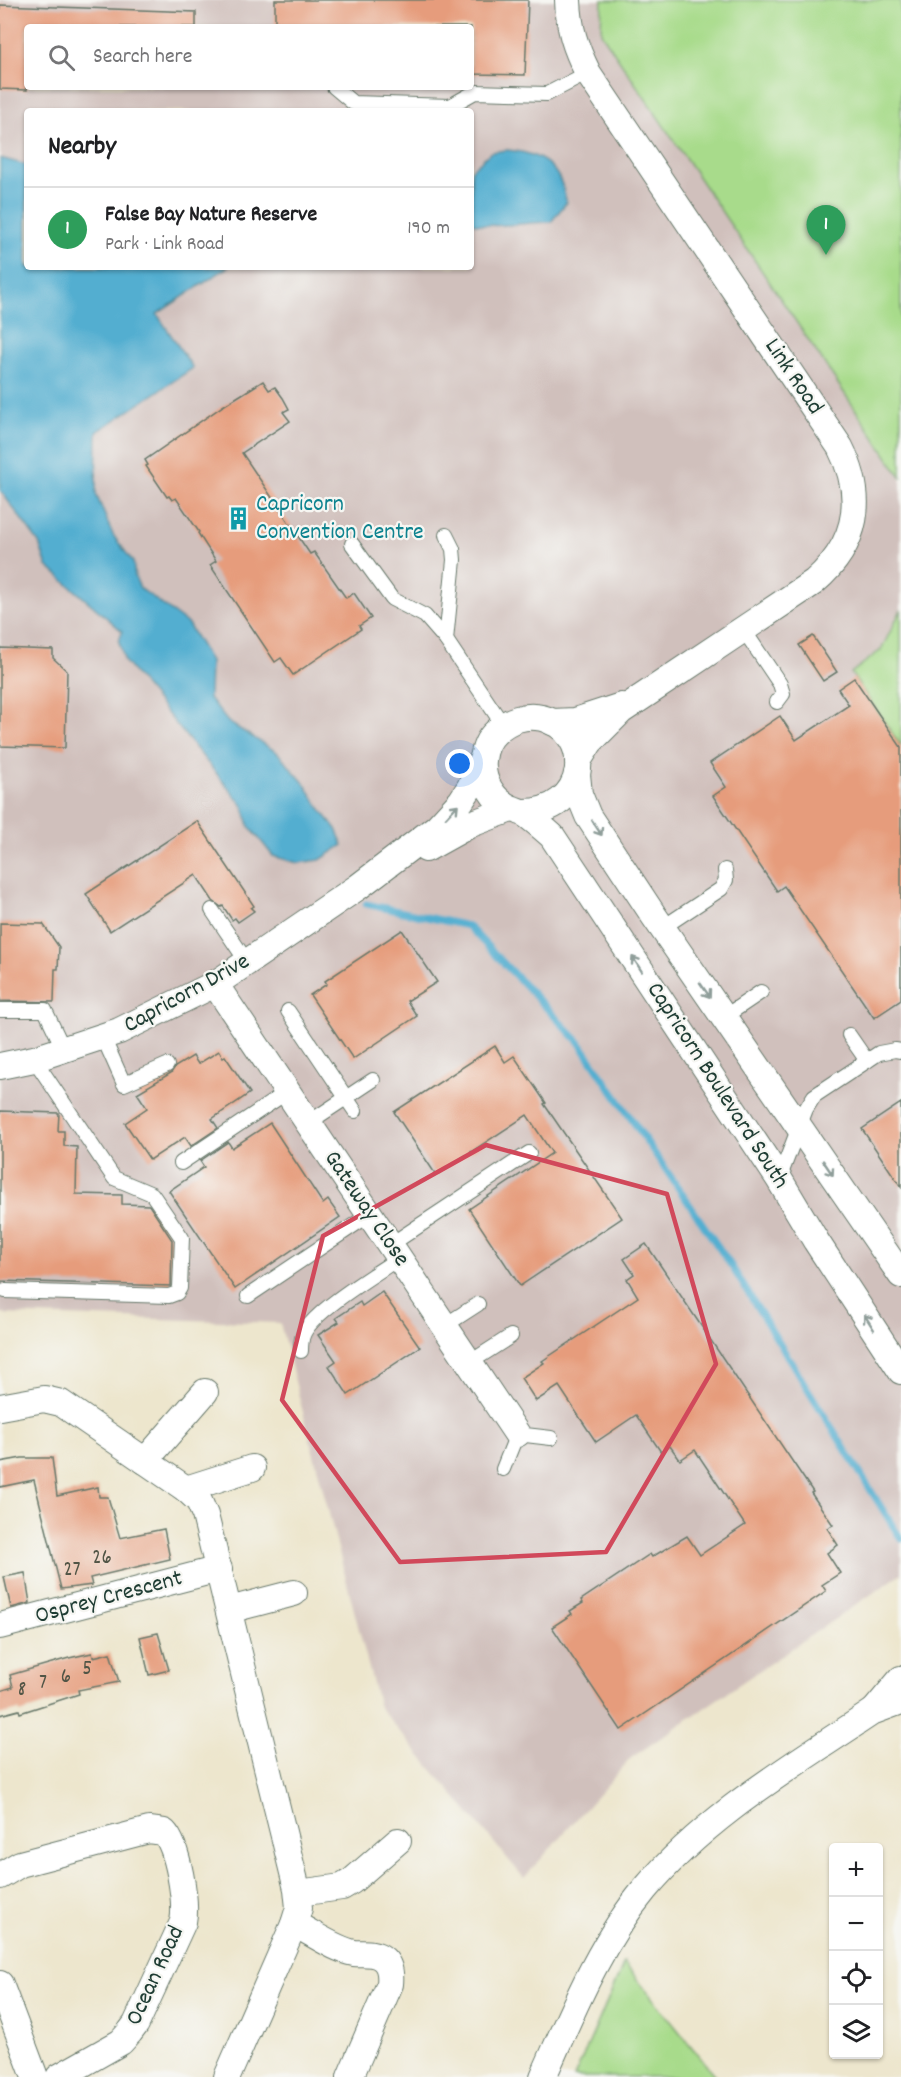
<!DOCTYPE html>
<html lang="en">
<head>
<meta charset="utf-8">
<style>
	:root { --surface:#fff; --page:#f2f2f2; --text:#202124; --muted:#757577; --line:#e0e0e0; --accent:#db2777 }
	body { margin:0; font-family:Dekko,sans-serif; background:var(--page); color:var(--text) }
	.controls { position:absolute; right:18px; bottom:18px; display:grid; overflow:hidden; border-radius:6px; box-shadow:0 2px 4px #0004 }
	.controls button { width:54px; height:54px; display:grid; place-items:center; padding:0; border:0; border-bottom:2px solid var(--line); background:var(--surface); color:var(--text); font:30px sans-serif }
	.you { position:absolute; left:460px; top:764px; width:21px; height:21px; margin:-15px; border:4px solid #fff; border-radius:50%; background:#1a73e8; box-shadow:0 0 0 9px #1a73e833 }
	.badge { display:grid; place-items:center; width:39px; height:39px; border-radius:50%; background:var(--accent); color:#fff; font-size:20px; font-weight:700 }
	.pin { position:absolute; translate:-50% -50px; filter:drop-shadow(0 2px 3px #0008) }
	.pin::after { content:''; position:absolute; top:32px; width:21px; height:18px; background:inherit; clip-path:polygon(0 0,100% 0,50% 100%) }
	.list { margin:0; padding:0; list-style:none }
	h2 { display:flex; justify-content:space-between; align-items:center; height:78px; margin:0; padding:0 24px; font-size:26px }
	h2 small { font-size:20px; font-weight:400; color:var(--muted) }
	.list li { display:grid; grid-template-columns:39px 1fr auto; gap:18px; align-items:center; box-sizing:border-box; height:84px; padding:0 24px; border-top:2px solid var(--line) }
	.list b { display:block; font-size:22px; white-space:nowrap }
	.list p { margin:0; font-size:20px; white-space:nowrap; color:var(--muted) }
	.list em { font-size:20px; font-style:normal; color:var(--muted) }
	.icon { flex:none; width:33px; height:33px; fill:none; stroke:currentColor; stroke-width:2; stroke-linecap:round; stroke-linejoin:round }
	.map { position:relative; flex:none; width:901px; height:2077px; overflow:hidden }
	.search { position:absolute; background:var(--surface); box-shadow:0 2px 4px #0004; left:24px; top:24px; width:450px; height:66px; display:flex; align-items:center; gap:15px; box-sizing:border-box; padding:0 21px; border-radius:6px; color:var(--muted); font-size:22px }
	.panel { position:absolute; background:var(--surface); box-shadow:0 2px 4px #0004; left:24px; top:108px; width:450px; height:162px; border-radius:6px }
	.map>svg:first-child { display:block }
	.industrial { fill:#d0c0bc; fill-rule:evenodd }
	.green { fill:#a8db8b; stroke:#648c60; stroke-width:1.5 }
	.water { fill:#52aed0; stroke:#387682; stroke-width:1.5 }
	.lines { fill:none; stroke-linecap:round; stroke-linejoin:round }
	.stream { stroke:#52aed0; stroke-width:7 }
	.building { fill:#e69c7b }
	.lane-casing { stroke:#67786a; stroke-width:16 }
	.street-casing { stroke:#67786a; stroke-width:28 }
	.lane { stroke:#fff; stroke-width:14 }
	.street { stroke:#fff; stroke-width:26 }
	.oneway { stroke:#8f9e9a }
	.marked { fill:none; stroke:#d1495b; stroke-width:4.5; stroke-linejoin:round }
	.labels { text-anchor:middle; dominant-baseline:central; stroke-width:4.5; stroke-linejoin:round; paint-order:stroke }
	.number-label { font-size:21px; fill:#515546 }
	.street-label { font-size:24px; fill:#1f3d34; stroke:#f6f6f2 }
	.culture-label { font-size:24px; fill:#0d838f; stroke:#f6f6f2; text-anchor:start }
</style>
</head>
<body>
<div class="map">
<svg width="901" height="2077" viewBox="0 0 901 2077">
	<rect width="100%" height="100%" fill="#f6f6f2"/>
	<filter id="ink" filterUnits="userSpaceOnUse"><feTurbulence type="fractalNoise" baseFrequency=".0167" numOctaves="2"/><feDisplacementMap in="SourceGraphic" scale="12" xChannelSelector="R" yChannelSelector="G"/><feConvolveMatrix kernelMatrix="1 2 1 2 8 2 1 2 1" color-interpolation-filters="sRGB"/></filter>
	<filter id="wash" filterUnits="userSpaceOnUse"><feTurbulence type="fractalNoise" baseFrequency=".008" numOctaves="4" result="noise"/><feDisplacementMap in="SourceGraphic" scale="24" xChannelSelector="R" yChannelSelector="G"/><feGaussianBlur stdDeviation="1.35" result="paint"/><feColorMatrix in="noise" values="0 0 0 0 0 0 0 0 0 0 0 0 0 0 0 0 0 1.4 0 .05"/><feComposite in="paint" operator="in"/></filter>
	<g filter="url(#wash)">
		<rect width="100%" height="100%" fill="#ede6cd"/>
		<path class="industrial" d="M0,0H602L601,33L901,477V610L881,651L851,673L901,746V1574L631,1758L524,1878L379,1707L280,1323L0,1314ZM27,27H471V87H27ZM27,111H471V267H27Z"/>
		<g class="green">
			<polygon points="602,0 901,0 901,477 601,33"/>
			<polygon points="901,610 901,746 851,673 881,650"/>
			<polygon points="624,1963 716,2077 574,2077"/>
		</g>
		<g class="water">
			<path d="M507,150C542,153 562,167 566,203L551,222C524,222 498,229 471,223V170L491,152Z"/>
			<polygon points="0,158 27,165 27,267 228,267 157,314 193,368 97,432 96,494 113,535 133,562 135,577 140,588 188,624 210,661 209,698 228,722 277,752 304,783 322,811 336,829 343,845 320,860 298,863 273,856 249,826 244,807 125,662 119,642 122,631 47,566 39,543 0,490"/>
		</g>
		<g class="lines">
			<polyline class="stream" points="366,904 468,926 579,1042 732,1267 901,1539"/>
		</g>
		<g id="blocks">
			<g class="building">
				<polygon points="275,0 528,0 525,75 471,74 471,27 275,27"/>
				<polygon points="0,5 196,12 196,27 27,27 27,90 0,89"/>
				<polygon points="263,381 269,390 275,387 283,398 289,409 283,412 290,421 242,453 310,554 314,552 346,598 354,593 371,618 359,626 361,629 293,675 281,658 275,662 210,565 216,561 198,533 199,532 176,498 172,500 169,496 167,497 146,466 148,465 145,460 223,406"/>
				<polygon points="813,636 837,672 823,681 799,645"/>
				<polygon points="0,648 53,650 53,658 67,671 65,748 0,746"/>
				<polygon points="854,678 901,747 901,1000 874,1018 784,886 777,891 713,796 726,787 710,763 780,716 796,740 849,705 838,689"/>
				<polygon points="197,821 254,906 251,908 254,911 238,922 235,918 232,920 223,906 221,907 213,901 196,875 110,931 86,894"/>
				<polygon points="0,923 43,924 59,947 58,969 55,969 54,1002 0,1001"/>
				<polygon points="402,930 437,982 407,1001 417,1016 353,1059 310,995 327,984 325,981"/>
				<polygon points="495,1046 505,1062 514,1056 546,1103 544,1104 622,1218 520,1286 469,1209 552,1153 527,1115 436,1175 394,1112"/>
				<polygon points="219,1051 223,1058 225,1056 250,1093 212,1119 218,1128 191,1146 185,1137 150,1160 125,1123 147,1108 137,1093 171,1073 175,1067 193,1056 198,1064"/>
				<polygon points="901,1103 901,1187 862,1129"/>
				<polygon points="0,1111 59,1113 58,1131 64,1131 64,1146 77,1147 76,1194 122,1195 122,1204 149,1205 172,1240 171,1286 0,1281"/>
				<polygon points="270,1123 323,1204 328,1200 340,1217 235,1289 169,1191 204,1167 200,1161 228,1142 232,1148"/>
				<polygon points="646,1244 813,1492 811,1493 833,1525 827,1528 838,1545 827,1553 840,1573 822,1585 826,1591 621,1730 552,1627 572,1614 570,1611 583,1603 581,1600 650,1554 652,1557 687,1536 700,1555 745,1525 695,1450 680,1460 670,1446 661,1452 636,1415 596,1442 559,1386 536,1401 521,1378 544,1363 542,1361 638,1297 627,1279 634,1274 624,1259"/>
				<polygon points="382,1292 420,1347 348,1395 329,1366 336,1361 318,1335 339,1322 336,1318 360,1302 362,1306"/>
				<polygon points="22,1458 52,1458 57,1496 98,1487 99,1497 108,1497 120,1538 164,1529 170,1559 90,1578 92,1585 61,1589 34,1480 0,1487 0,1462"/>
				<polygon points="25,1573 30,1603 11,1608 4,1577"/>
				<polygon points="158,1633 169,1670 149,1675 140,1637"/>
				<polygon points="92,1653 93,1657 110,1653 119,1682 78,1690 79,1694 20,1713 19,1710 0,1715 0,1691 13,1687 10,1675 69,1658"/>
			</g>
		</g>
	</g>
	<g filter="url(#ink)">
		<use href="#blocks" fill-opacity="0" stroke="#67786a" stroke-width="1.5"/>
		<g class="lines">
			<defs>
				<g id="lane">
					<polyline points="334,87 353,103 450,106 475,92 547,94 588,73"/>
					<polyline points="352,544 392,599 425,616 446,640 503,725"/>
					<polyline points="743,629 780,684 783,694 777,702"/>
					<polyline points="446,640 454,560 453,549 446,535"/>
					<polyline points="212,910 247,962"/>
					<polyline points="662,928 721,889 726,880 725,870"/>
					<polyline points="0,1010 45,1010 64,1050"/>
					<polyline points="288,1011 355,1111"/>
					<polyline points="724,1017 761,992"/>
					<polyline points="849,1035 867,1061"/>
					<polyline points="103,1037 124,1084 167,1065"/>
					<polyline points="308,1123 373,1080"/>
					<polyline points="181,1163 287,1092"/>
					<polyline points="779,1179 806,1109 814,1096 879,1053 895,1050 901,1051"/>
					<polyline points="390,1245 529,1153"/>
					<polyline points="5,1291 169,1296 177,1293 180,1288 182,1238 152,1194 114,1178 34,1059"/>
					<polyline points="248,1296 369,1215"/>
					<polyline points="444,1326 478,1304"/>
					<path d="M301,1351C301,1344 301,1339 304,1333C315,1310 377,1273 399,1258"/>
					<polyline points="469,1363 511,1336"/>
					<polyline points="503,1469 517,1434 551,1438"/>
				</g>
				<g id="street">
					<path d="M568,0C569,29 575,47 588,73L840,447C866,498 858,544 814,582L621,711L590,742L578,761"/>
					<polyline points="552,722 575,721 621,706"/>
					<polyline points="577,774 579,794 588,816 654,916 901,1275"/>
					<path d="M521,812C589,814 597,732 542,718C525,714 508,720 496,732C488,739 484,750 483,760C481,780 493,801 511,808C515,810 520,811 524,813C534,820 543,828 552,836L779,1179L816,1241L901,1371"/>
					<polyline points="426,849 471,824 511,809"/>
					<polyline points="215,984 517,1434"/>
					<polyline points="0,1066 34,1059 119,1031 215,984 358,887 437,827 461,801 470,787 483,758"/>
					<polyline points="0,1407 44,1399 61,1403 186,1489 199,1501 205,1515 297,1889 299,1908 294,1924 227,2077"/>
					<polyline points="145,1461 205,1392"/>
					<polyline points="186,1489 252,1468"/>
					<polyline points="229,1610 294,1593"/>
					<polyline points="0,1626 219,1569"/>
					<polyline points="875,1710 901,1679"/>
					<path d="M0,1876L20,1864L149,1830L164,1832C178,1846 187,1902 183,1922L136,2024L130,2032L121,2042L59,2077"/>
					<polyline points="298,1893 342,1887 352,1881 398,1841"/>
					<path d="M294,1924C313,1933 334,1949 354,1953C363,1954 374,1952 382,1958C390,1964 391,1974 390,1984L350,2077"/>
					<polyline points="0,1984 35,2077"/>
					<path d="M543,2077C572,2012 599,1944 645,1889C708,1814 794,1765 874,1711L901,1701"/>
				</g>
			</defs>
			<use href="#lane" class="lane-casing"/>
			<use href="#street" class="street-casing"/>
			<use href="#lane" class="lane"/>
			<use href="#street" class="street"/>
		</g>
		<defs><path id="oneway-shaft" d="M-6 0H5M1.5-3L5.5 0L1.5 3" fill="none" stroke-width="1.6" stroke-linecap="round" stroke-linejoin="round" transform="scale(1.5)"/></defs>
		<g class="oneway">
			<use href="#oneway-shaft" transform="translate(452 811) rotate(-47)"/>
			<use href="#oneway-shaft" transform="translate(597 828) rotate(57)"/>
			<use href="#oneway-shaft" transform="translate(637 964) rotate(-123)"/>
			<use href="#oneway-shaft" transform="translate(705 990) rotate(55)"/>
			<use href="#oneway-shaft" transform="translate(828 1168) rotate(56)"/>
			<use href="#oneway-shaft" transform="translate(869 1322) rotate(-123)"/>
		</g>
	</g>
	<path class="marked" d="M486,1145L667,1194L716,1364L606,1552L400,1562L282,1400L323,1236Z"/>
	<defs>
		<symbol id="building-bare" viewBox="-9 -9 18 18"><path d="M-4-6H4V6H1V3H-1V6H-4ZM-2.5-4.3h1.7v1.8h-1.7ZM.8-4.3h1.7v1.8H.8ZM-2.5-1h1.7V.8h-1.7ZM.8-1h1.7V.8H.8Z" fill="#0f9aa8" stroke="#f6f6f2" stroke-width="2.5" paint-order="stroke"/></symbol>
	</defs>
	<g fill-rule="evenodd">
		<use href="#building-bare" x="222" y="502" width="33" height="33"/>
	</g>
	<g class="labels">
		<g class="number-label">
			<text x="102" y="1559">26</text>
			<text x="72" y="1571">27</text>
			<text x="87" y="1670">5</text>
			<text x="66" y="1678">6</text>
			<text x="43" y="1684">7</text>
			<text x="22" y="1691">8</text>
		</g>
		<g class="street-label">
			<text transform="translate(793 377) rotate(56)">Link Road</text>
			<text transform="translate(187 994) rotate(-29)">Capricorn Drive</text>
			<text transform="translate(717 1086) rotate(57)">Capricorn Boulevard South</text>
			<text transform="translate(366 1209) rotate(56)">Gateway Close</text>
			<text transform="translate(109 1598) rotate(-15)">Osprey Crescent</text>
			<text transform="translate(156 1976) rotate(-65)">Ocean Road</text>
		</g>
		<g class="culture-label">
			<text x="256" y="505">Capricorn<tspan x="256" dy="28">Convention Centre</tspan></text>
		</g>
	</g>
</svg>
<div class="controls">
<button>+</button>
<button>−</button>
<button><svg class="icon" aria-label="locate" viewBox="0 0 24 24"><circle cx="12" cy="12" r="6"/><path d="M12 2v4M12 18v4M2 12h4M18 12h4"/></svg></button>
<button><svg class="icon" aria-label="layers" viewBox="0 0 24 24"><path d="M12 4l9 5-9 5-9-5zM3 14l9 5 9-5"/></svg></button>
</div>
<div class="you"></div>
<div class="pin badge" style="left:826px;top:255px;background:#2e9e5b">1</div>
<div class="search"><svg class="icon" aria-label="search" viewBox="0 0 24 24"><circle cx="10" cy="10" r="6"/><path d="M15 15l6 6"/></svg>Search here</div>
<section class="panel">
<h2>Nearby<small></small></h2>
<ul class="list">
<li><span class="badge" style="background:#2e9e5b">1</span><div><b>False Bay Nature Reserve</b><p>Park · Link Road</p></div><em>190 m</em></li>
</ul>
</section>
</div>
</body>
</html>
